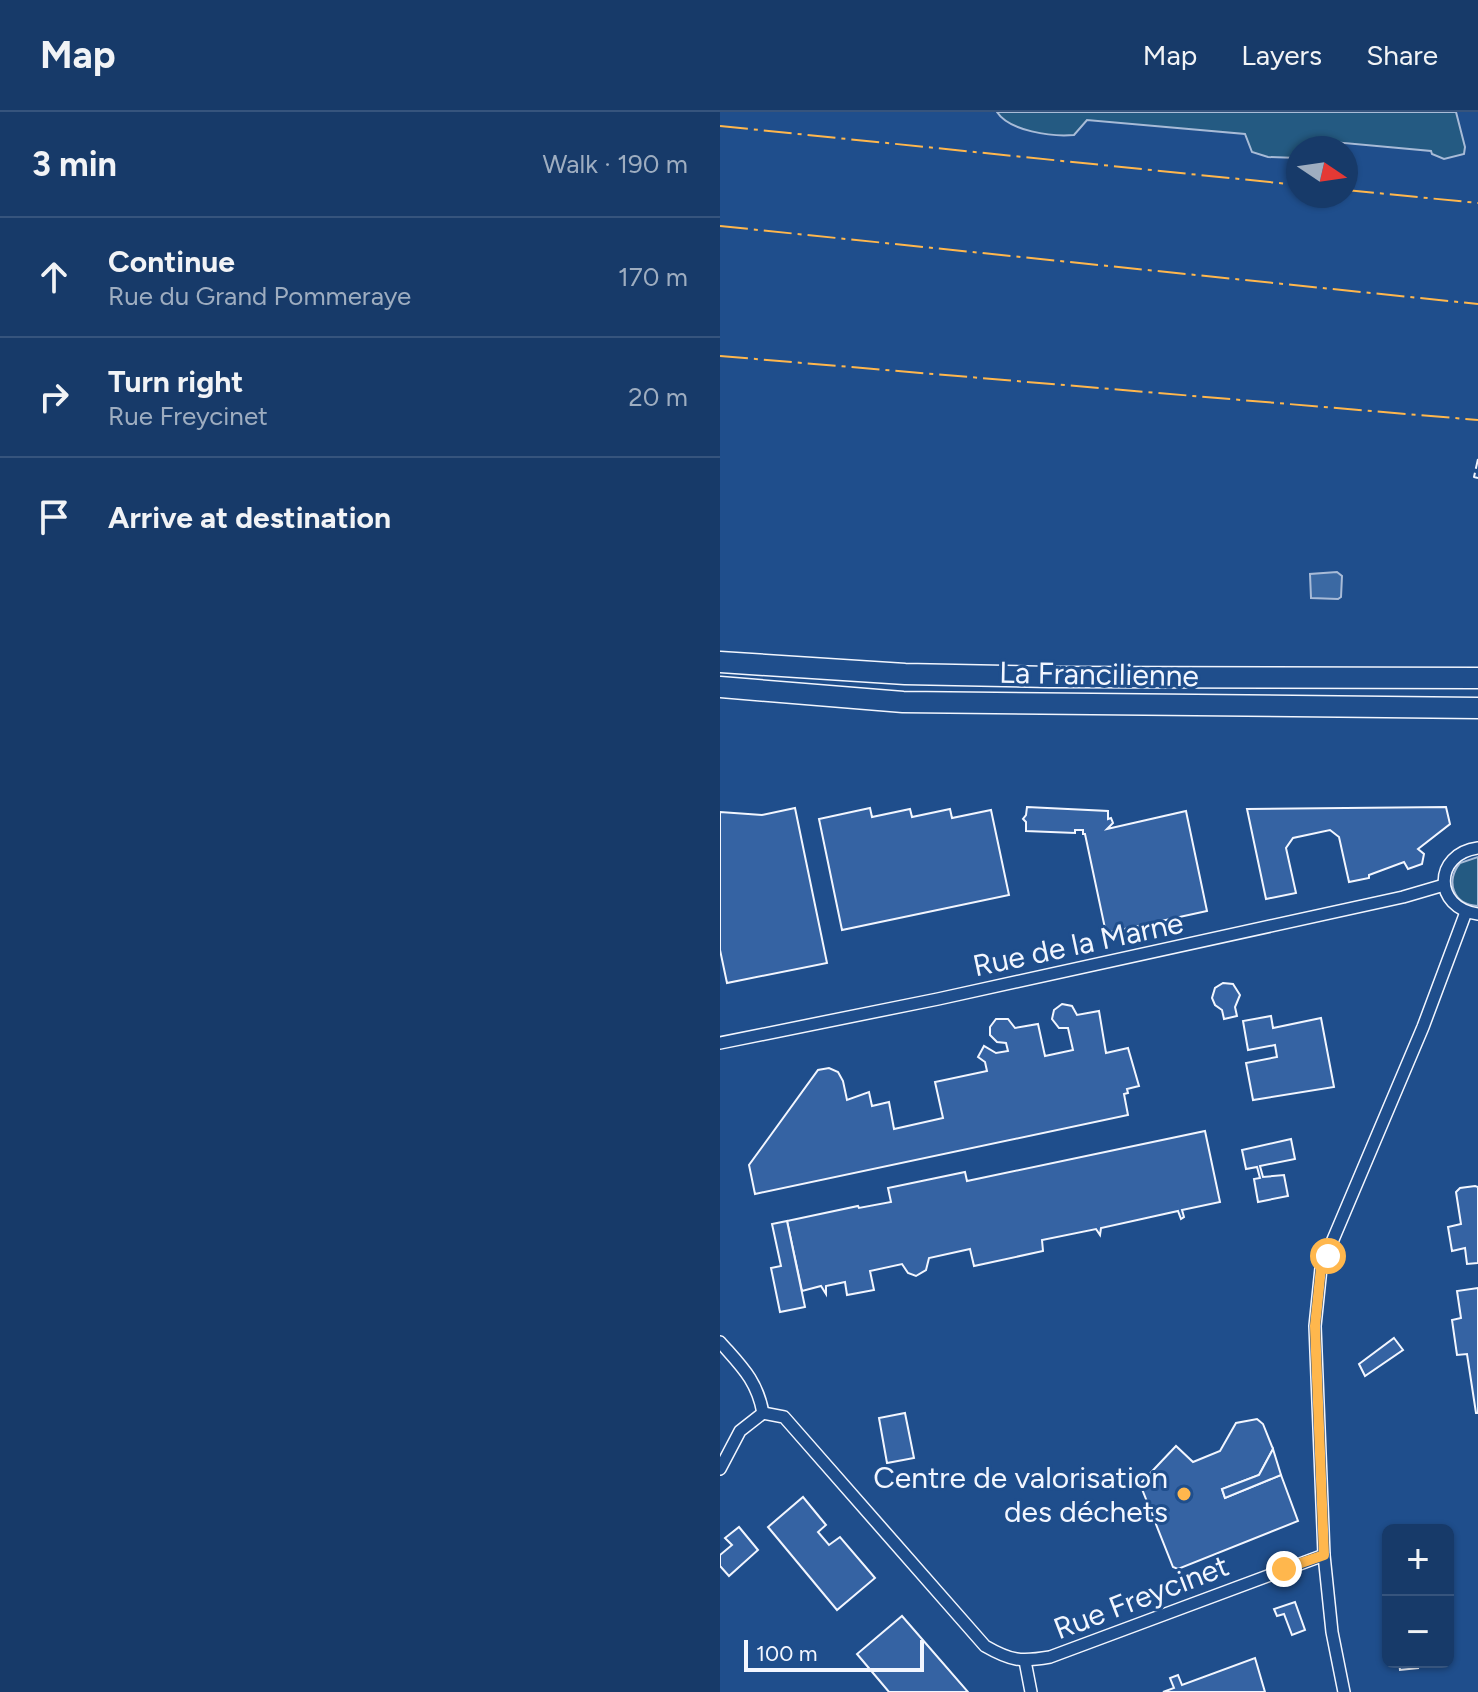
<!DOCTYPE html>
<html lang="en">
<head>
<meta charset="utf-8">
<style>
	:root { --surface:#173a69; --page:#244571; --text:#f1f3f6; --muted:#9eadc0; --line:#36547d }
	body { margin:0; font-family:Figtree,sans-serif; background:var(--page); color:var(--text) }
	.controls { position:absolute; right:24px; bottom:24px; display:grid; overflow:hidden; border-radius:12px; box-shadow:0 2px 6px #0004 }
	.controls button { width:72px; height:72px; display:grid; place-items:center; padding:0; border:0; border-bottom:2px solid var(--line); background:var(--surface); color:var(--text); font:40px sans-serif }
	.compass { position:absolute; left:566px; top:24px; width:72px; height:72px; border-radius:50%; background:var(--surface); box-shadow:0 2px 6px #0004; rotate:103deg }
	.scale { position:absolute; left:24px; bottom:20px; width:180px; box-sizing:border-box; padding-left:8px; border:4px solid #f2f6ff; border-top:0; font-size:22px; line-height:28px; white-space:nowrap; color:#f2f6ff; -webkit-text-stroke:6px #1f4e8c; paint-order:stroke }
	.stop { position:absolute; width:24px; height:24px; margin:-18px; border:6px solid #ffb74d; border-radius:50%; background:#fff }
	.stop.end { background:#ffb74d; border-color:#fff; box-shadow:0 2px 8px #0008 }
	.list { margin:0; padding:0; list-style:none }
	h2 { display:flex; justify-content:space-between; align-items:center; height:104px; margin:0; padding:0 32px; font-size:34px }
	h2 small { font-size:26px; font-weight:400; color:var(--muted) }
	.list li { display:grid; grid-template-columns:52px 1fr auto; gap:24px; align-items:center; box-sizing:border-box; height:120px; padding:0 32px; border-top:2px solid var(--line) }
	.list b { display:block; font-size:30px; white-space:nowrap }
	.list p { margin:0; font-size:26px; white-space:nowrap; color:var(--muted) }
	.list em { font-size:26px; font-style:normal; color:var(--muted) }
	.icon { flex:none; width:44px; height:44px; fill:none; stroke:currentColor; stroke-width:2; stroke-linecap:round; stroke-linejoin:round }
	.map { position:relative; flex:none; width:758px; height:1580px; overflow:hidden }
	header { display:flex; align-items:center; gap:48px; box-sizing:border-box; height:112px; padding:0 40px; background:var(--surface); border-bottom:2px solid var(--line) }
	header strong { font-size:38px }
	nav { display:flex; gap:44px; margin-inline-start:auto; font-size:28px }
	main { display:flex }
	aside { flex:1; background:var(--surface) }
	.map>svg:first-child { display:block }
	.green { fill:#245a82; stroke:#a8bbd7; stroke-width:2 }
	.water { fill:#3b69a3; stroke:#a8bbd7; stroke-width:2 }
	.building { fill:#3563a3; stroke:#f2f6ff; stroke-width:2 }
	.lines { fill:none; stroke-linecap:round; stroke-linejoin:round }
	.minor-casing { stroke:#f2f6ff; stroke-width:14 }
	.motorway-casing { stroke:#f2f6ff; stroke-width:23 }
	.minor { stroke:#1f4e8c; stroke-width:11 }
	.motorway { stroke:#1f4e8c; stroke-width:20 }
	.fence { stroke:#f2f6ff; stroke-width:2; stroke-dasharray:10 4; stroke-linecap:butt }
	.power { stroke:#ffb74d; stroke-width:2; stroke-dasharray:28 6 4 6; stroke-linecap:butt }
	.route { stroke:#ffb74d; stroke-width:10 }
	.poi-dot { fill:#ffb74d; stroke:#1f4e8c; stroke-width:3 }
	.labels { text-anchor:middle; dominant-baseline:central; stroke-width:6; stroke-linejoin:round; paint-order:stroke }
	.street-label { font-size:30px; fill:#f2f6ff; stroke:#1f4e8c }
	.poi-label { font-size:30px; fill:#f2f6ff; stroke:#1f4e8c; text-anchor:end }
</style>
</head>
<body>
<header>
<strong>Map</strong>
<nav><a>Map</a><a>Layers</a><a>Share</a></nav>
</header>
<main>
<aside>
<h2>3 min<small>Walk · 190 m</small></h2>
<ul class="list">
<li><svg class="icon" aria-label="ahead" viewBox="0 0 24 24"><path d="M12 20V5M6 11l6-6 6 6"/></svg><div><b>Continue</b><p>Rue du Grand Pommeraye</p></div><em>170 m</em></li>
<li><svg class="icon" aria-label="right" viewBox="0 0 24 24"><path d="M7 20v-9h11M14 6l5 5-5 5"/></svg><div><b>Turn right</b><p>Rue Freycinet</p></div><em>20 m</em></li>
<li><svg class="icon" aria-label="arrive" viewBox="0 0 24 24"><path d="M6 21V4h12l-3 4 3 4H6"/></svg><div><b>Arrive at destination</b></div></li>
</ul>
</aside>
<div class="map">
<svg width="758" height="1580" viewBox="0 0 758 1580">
	<rect width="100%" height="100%" fill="#1f4e8c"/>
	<g class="green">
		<path d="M277,0H736L745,35L744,42L724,47L712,42L711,39L603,29L604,36H578V46L548,45L532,40L525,22L367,8L354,23C332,25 289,19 277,0Z"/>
		<path d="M758,745V794C733,793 725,769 740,751Z"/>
	</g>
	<polygon class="water" points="617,460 622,464 621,485 618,487 591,486 590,462"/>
	<g class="building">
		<polygon points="307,695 388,699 388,707 391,706 393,711 387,717 466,699 487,799 386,821 365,722 363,722 363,718 355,718 355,721 306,719 306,710 303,707 306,703"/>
		<polygon points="726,695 730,712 698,737 704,742 702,752 688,757 684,750 649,763 649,766 629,770 619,725 610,718 573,726 566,736 576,781 546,787 527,697"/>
		<polygon points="75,696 107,851 7,871 0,838 0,700 42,703"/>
		<polygon points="150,696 152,705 190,697 192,705 230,697 232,706 271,698 289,783 122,818 99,707"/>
		<polygon points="503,871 513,872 520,883 515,895 517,904 504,907 502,898 495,893 492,886 495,876"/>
		<polygon points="342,892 352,894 357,903 379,899 386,941 408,936 419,974 407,977 408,981 404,982 408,1003 35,1082 29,1053 98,958 109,956 118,960 123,969 127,988 149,980 152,994 169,990 174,1017 223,1006 215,970 267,959 265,950 258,945 264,934 276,941 288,939 286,931 277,930 270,923 270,915 276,907 288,907 295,916 318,912 325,944 353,938 348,916 339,916 332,907 334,898"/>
		<polygon points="551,904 553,916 601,906 614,975 533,988 526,951 557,945 555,933 528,938 523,909"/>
		<polygon points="485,1019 500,1090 462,1098 464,1105 461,1107 458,1099 381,1116 380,1123 376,1117 322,1128 323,1139 254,1154 250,1137 209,1146 206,1158 196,1164 188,1161 182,1152 150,1159 154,1178 127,1183 125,1170 106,1174 106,1182 101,1174 82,1179 67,1109 138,1094 139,1096 171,1090 168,1076 245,1060 247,1069"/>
		<polygon points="571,1027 575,1047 540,1054 543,1065 564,1063 568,1084 538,1090 534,1067 540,1066 537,1055 526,1057 522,1038"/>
		<polygon points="755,1074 758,1075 758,1151 747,1152 745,1136 732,1139 728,1115 741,1112 736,1080 740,1076"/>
		<polygon points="67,1109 85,1195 60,1200 51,1156 61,1154 52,1112"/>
		<polygon points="758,1176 758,1301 756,1301 747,1242 737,1243 732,1208 741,1206 737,1179"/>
		<polygon points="674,1226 683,1238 645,1264 639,1252"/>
		<polygon points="185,1301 194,1346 167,1351 159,1306"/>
		<polygon points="537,1307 543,1312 553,1337 539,1363 502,1377 505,1386 561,1363 578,1409 458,1457 453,1455 420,1372 456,1334 473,1350 500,1339 516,1311"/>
		<polygon points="553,1337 561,1363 505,1386 502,1377 539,1363"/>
		<polygon points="83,1385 106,1413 98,1420 109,1433 120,1425 155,1466 117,1498 48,1415"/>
		<polygon points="19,1415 38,1438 9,1464 0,1454 0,1443 12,1433 5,1426"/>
		<polygon points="575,1490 585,1518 572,1523 564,1502 557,1504 554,1497"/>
		<polygon points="182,1504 248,1580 169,1580 137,1542"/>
		<polygon points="535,1546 545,1580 443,1580 454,1576 450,1566 458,1563 462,1573"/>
		<polygon points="679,1550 697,1550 698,1556 680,1558"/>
	</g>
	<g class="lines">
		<defs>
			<g id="minor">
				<path d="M758,736C713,742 713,796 758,802"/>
				<polyline points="0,931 218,887 683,785 724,773"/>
				<path d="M0,1230C21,1254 37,1268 43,1301"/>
				<path d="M43,1301L64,1305L265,1534C291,1549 301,1550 330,1545L604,1443"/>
				<polyline points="0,1357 20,1319 43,1301"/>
				<polyline points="305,1549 311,1580"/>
				<polyline points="624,1580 612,1520 604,1443 595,1214 601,1156 703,915 746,800"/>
			</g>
			<g id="motorway">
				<polyline points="0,550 185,562 329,565 758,566"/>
				<polyline points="0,575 183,590 758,596"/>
			</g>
		</defs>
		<use href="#minor" class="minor-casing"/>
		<use href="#motorway" class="motorway-casing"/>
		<use href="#minor" class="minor"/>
		<use href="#motorway" class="motorway"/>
		<polyline class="fence" points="758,347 754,365 758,366"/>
		<g class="power">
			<polyline points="0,14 578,73"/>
			<polyline points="626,78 758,91"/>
			<polyline points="0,114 758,192"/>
			<polyline points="0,244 758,308"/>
		</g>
	</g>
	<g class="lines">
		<polyline class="route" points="564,1457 604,1443 595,1214 601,1156 608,1144"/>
	</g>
	<circle class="poi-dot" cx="464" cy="1382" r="8"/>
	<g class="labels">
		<g class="street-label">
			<text transform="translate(379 562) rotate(1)">La Francilienne</text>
			<text transform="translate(358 832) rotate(-12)">Rue de la Marne</text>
			<text transform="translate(421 1485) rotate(-21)">Rue Freycinet</text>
		</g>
		<g class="poi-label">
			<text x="448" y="1365">Centre de valorisation<tspan x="448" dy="34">des déchets</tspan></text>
		</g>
	</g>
</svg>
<div class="controls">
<button>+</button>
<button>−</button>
</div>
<svg class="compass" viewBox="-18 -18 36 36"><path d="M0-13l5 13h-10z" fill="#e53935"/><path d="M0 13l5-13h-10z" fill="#9eadc0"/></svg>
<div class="scale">100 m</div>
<div class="stop" style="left:608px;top:1144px"></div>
<div class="stop end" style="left:564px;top:1457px"></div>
</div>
</main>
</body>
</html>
